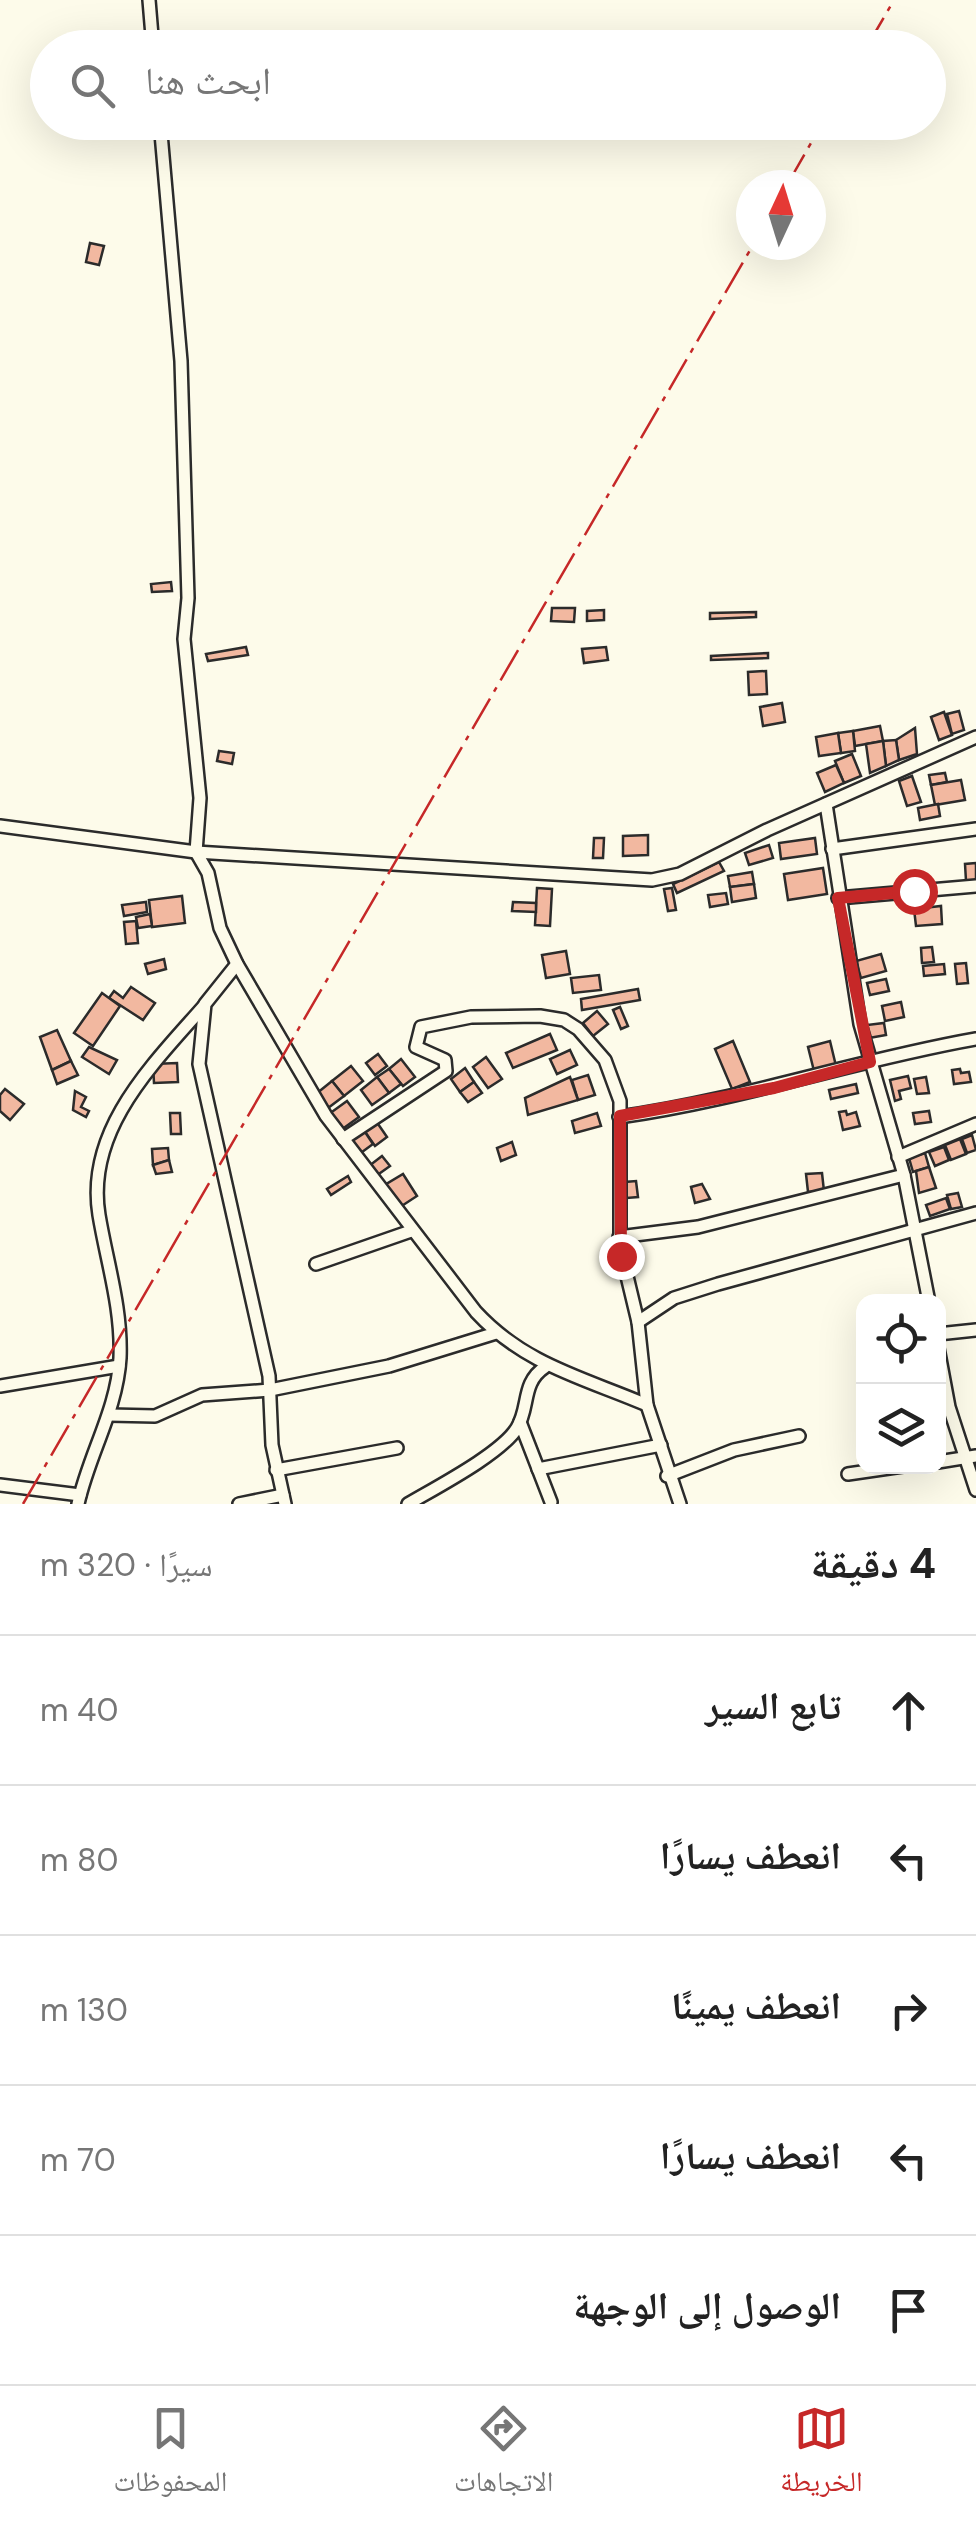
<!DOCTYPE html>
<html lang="ar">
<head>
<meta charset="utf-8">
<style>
	:root { --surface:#fff; --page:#f2f2f2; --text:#222; --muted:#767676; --line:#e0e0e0; --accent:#c62828 }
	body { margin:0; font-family:"DM Sans","Noto Naskh Arabic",sans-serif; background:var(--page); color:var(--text); direction:rtl }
	.controls { position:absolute; right:30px; bottom:30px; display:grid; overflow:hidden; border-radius:20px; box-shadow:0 10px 40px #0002 }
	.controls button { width:90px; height:90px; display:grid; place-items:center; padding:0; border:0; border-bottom:2px solid var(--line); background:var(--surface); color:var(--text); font:50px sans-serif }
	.compass { position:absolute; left:736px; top:170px; width:90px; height:90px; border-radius:50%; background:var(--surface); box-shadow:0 10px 40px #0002; rotate:4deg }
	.stop { position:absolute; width:30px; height:30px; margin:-22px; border:8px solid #c62828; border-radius:50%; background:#fff }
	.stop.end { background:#c62828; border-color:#fff; box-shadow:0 2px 10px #0008 }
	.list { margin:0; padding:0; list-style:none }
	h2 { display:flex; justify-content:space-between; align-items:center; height:130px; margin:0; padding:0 40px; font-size:42px }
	h2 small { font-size:32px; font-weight:400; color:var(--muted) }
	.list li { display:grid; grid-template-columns:65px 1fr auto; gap:30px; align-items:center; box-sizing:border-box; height:150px; padding:0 40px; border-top:2px solid var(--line) }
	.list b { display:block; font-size:38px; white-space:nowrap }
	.list em { font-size:32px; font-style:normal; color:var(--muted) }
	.icon { flex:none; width:55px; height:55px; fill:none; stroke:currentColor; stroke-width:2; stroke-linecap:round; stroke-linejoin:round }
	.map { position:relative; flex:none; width:976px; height:1504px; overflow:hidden; direction:ltr }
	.search { position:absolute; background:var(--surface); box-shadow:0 10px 40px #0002; left:30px; right:30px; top:30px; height:110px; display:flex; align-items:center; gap:25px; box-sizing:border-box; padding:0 35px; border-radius:55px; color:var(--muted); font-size:38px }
	.sheet { height:880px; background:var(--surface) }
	nav { display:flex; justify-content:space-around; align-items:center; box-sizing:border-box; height:140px; border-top:2px solid var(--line); background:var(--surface); font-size:28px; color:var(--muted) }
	nav a { display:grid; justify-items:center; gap:5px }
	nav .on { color:var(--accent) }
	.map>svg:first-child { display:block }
	.building { fill:#f2b8a0; stroke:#2b2b2b; stroke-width:2.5 }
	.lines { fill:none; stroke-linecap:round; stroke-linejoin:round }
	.street-casing { stroke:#2b2b2b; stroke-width:16 }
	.street { stroke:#fdfbea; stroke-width:11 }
	.power { stroke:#c62828; stroke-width:2.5; stroke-dasharray:35 8 5 8; stroke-linecap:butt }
	.route { stroke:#c62828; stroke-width:12 }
</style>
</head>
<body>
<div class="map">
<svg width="976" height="1504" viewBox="0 0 976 1504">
	<rect width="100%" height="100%" fill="#fdfbea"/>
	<g class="building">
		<polygon points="90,243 104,246 99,265 86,262"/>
		<polygon points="171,582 172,591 152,592 151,584"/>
		<polygon points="552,608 575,608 574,622 551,621"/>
		<polygon points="604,610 604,620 587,621 587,611"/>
		<polygon points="756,612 756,617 710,619 710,613"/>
		<polygon points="246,647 248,655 208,661 206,654"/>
		<polygon points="606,647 608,660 584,663 582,649"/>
		<polygon points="768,653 768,658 711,660 711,656"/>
		<polygon points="766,671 767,694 749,695 748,672"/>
		<polygon points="782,703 785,722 763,726 760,707"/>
		<polygon points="959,711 964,730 952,734 947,714"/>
		<polygon points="944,712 952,735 939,740 931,717"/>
		<polygon points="880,726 883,741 855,746 853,731"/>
		<polygon points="915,728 917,754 899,760 896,740"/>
		<polygon points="853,731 855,751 841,753 838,733"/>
		<polygon points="838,733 841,753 819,756 816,737"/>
		<polygon points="896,740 899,760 886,766 883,741"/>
		<polygon points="883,741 886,766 870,773 866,744"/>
		<polygon points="219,751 234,753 232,764 217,761"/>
		<polygon points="852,754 861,776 844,783 835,761"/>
		<polygon points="836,765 844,783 825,792 817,773"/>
		<polygon points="945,773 947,782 931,785 929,775"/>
		<polygon points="912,776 921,802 907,806 899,781"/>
		<polygon points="961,780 965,800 935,805 931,785"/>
		<polygon points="938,804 940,816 920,820 918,808"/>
		<polygon points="648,835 648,855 623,856 623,836"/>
		<polygon points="594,838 604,838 603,858 593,858"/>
		<polygon points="815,838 817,854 781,859 779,843"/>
		<polygon points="769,845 773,858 749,865 745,853"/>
		<polygon points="719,862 724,871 677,893 673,884"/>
		<polygon points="976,863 976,880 966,881 965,864"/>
		<polygon points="823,868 827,894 788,900 784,874"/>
		<polygon points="752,872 754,884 730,887 728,876"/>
		<polygon points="754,884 756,898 732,902 730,887"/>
		<polygon points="537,888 552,889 550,926 535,925"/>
		<polygon points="672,888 676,910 668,911 664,889"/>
		<polygon points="726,893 728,904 710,907 708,895"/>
		<polygon points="182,896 185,923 152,927 149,900"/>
		<polygon points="146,902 147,912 124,916 122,905"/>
		<polygon points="513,902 536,903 536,912 512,911"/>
		<polygon points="941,906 942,924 916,926 914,909"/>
		<polygon points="150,914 152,926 138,928 136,917"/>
		<polygon points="136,921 138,943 126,944 124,922"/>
		<polygon points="932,947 934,962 922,963 921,948"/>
		<polygon points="566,951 570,974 546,978 542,955"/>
		<polygon points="881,954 886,971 861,978 856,961"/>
		<polygon points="164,959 166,969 148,974 145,964"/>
		<polygon points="966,963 968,983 957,984 955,964"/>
		<polygon points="944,964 945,974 924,976 923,966"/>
		<polygon points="599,975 601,990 573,993 571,978"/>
		<polygon points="886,979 889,991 870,995 867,983"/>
		<polygon points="131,987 155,1003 143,1020 109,998 114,991 123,998"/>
		<polygon points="638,989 640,1000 582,1010 581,999"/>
		<polygon points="102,993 120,1006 93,1046 74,1033"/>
		<polygon points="901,1002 904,1017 885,1021 882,1006"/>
		<polygon points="620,1007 628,1026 621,1029 613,1010"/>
		<polygon points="597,1011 608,1024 593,1036 583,1023"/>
		<polygon points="884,1023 886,1035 869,1038 867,1025"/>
		<polygon points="57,1030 71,1061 52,1070 40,1037"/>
		<polygon points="550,1034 557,1050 513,1068 506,1053"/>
		<polygon points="733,1041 750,1082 732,1089 715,1049"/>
		<polygon points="830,1041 836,1066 814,1071 808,1047"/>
		<polygon points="89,1047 117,1060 109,1074 82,1057"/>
		<polygon points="570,1050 577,1065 557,1074 550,1059"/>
		<polygon points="378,1054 387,1066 375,1075 366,1063"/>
		<polygon points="486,1057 502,1079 488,1088 473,1067"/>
		<polygon points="401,1059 415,1077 403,1086 389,1069"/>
		<polygon points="71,1061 78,1075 57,1084 52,1070"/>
		<polygon points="177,1063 178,1082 154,1083 153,1064"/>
		<polygon points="351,1066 363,1081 344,1096 332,1081"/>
		<polygon points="465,1068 474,1082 460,1092 451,1079"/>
		<polygon points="389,1069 401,1084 389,1093 377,1077"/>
		<polygon points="960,1069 961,1073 969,1072 971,1082 954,1084 952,1070"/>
		<polygon points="588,1075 595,1095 578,1100 572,1080"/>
		<polygon points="908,1076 911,1088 899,1091 901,1099 895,1101 890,1080"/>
		<polygon points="377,1077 389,1093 372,1105 361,1090"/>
		<polygon points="570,1077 578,1100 528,1115 525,1098"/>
		<polygon points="926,1077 929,1093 917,1094 914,1079"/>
		<polygon points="332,1081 344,1096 328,1108 316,1094"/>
		<polygon points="474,1082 482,1093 468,1102 460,1092"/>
		<polygon points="856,1084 858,1093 831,1099 829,1090"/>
		<polygon points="5,1089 24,1104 10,1120 0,1111 0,1095"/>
		<polygon points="75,1091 86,1097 81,1107 89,1111 86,1117 73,1110"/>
		<polygon points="347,1101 359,1117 341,1130 329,1114"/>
		<polygon points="846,1111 847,1115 856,1112 860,1126 843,1130 839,1112"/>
		<polygon points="929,1111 931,1122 915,1124 913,1113"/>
		<polygon points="170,1113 180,1113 181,1134 171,1134"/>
		<polygon points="597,1113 601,1126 575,1133 572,1121"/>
		<polygon points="376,1121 387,1137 375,1146 363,1129"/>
		<polygon points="363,1129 373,1144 358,1155 347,1141"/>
		<polygon points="972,1135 976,1150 967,1153 962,1139"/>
		<polygon points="960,1139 966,1154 951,1160 945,1145"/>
		<polygon points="512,1142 516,1155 501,1161 497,1148"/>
		<polygon points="944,1147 949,1160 935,1166 929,1152"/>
		<polygon points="168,1148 169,1160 153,1165 152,1149"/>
		<polygon points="925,1153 929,1167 913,1172 909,1158"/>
		<polygon points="382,1156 390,1166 376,1176 369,1166"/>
		<polygon points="169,1160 172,1172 156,1174 153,1165"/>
		<polygon points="929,1167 936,1188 919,1193 916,1171"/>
		<polygon points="822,1173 824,1191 808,1192 806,1174"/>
		<polygon points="403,1174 417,1196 397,1209 383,1186"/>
		<polygon points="348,1176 351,1182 331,1195 327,1189"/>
		<polygon points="636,1181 638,1197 627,1198 625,1182"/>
		<polygon points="702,1184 710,1199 695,1203 691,1187"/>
		<polygon points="958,1193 962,1207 951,1209 947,1195"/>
		<polygon points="946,1198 950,1209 930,1216 926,1205"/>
	</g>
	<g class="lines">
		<defs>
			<g id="street">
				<polyline points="149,0 153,48"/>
				<path d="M160,122L181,361L188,598L184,639L200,798L196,852L208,873L220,928L237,964L326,1116L476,1312C525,1365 584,1378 647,1405"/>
				<polyline points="826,804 860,1024 904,1175 929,1302"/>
				<polyline points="0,826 196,852 652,880 680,874 767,830 976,737"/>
				<polyline points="832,849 976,829"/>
				<polyline points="838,898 976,886"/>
				<polyline points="237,964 205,1004 199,1064 269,1376 272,1445 285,1504"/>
				<path d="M619,1117C741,1100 856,1060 976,1039"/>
				<polyline points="343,1139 446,1071 445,1060 416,1047 421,1027 471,1017 540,1016 564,1020 578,1029 605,1060 620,1101 620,1247 638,1322 647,1405 680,1504"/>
				<polyline points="898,1157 976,1124"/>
				<polyline points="619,1237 698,1227 904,1175"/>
				<polyline points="316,1264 411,1231"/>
				<polyline points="638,1322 674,1298 718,1284 976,1213"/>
				<polyline points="938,1334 976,1330"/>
				<polyline points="938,1348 949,1407 976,1490"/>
				<polyline points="0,1386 119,1366"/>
				<polyline points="109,1415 155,1416 202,1395 270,1390 389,1366 496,1333"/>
				<polyline points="520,1422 551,1502"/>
				<polyline points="938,1462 976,1456"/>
				<polyline points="538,1469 661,1445"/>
				<polyline points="276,1470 397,1448"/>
				<polyline points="848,1474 903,1466"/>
				<polyline points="667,1476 734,1450 799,1436"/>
				<polyline points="0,1485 80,1495"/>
				<path d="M78,1504C89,1454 117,1410 120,1358C122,1308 107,1263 99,1215C85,1130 153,1064 204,1006"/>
				<polyline points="239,1504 283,1495"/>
				<path d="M408,1504C435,1488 501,1454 517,1428C530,1407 521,1383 545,1367"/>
			</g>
		</defs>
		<use href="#street" class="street-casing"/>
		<use href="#street" class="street"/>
		<g class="power">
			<polyline points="866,48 894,0"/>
			<polyline points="787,185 823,122"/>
			<polyline points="23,1504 753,245"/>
		</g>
	</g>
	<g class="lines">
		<polyline class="route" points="621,1256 620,1116 774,1088 870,1062 838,898 914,891"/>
	</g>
</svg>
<div class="controls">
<button><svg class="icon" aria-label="locate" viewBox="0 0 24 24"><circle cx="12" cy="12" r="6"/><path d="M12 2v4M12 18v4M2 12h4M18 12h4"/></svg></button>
<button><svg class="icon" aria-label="layers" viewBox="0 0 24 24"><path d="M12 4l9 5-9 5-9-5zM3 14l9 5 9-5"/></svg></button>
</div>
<svg class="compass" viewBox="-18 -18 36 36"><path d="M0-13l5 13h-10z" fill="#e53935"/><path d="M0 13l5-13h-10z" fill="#767676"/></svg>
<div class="stop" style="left:914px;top:891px"></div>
<div class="stop end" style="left:621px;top:1256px"></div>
<div class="search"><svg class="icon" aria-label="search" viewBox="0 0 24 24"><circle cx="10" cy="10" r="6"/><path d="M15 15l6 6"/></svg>ابحث هنا</div>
</div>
<section class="sheet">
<h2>4 دقيقة<small>سيرًا · 320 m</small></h2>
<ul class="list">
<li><svg class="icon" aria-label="ahead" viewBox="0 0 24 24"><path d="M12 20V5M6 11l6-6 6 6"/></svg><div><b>تابع السير</b></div><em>40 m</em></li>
<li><svg class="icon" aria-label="left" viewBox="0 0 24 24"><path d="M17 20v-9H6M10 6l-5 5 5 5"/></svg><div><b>انعطف يسارًا</b></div><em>80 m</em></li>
<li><svg class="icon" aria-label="right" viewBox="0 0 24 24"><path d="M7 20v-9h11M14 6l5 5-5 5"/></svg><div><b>انعطف يمينًا</b></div><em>130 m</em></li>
<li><svg class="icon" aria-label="left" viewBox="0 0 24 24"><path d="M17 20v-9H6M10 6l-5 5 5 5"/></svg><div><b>انعطف يسارًا</b></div><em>70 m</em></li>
<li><svg class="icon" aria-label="arrive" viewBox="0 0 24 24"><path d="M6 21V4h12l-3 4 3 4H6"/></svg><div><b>الوصول إلى الوجهة</b></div></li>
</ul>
</section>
<nav>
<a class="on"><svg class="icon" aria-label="map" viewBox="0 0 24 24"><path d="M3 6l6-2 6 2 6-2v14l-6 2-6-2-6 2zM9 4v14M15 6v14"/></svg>الخريطة</a>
<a><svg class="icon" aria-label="directions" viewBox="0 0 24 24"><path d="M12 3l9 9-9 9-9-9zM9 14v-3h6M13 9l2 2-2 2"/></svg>الاتجاهات</a>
<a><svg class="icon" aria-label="saved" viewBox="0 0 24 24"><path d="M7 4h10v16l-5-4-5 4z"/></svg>المحفوظات</a>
</nav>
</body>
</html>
